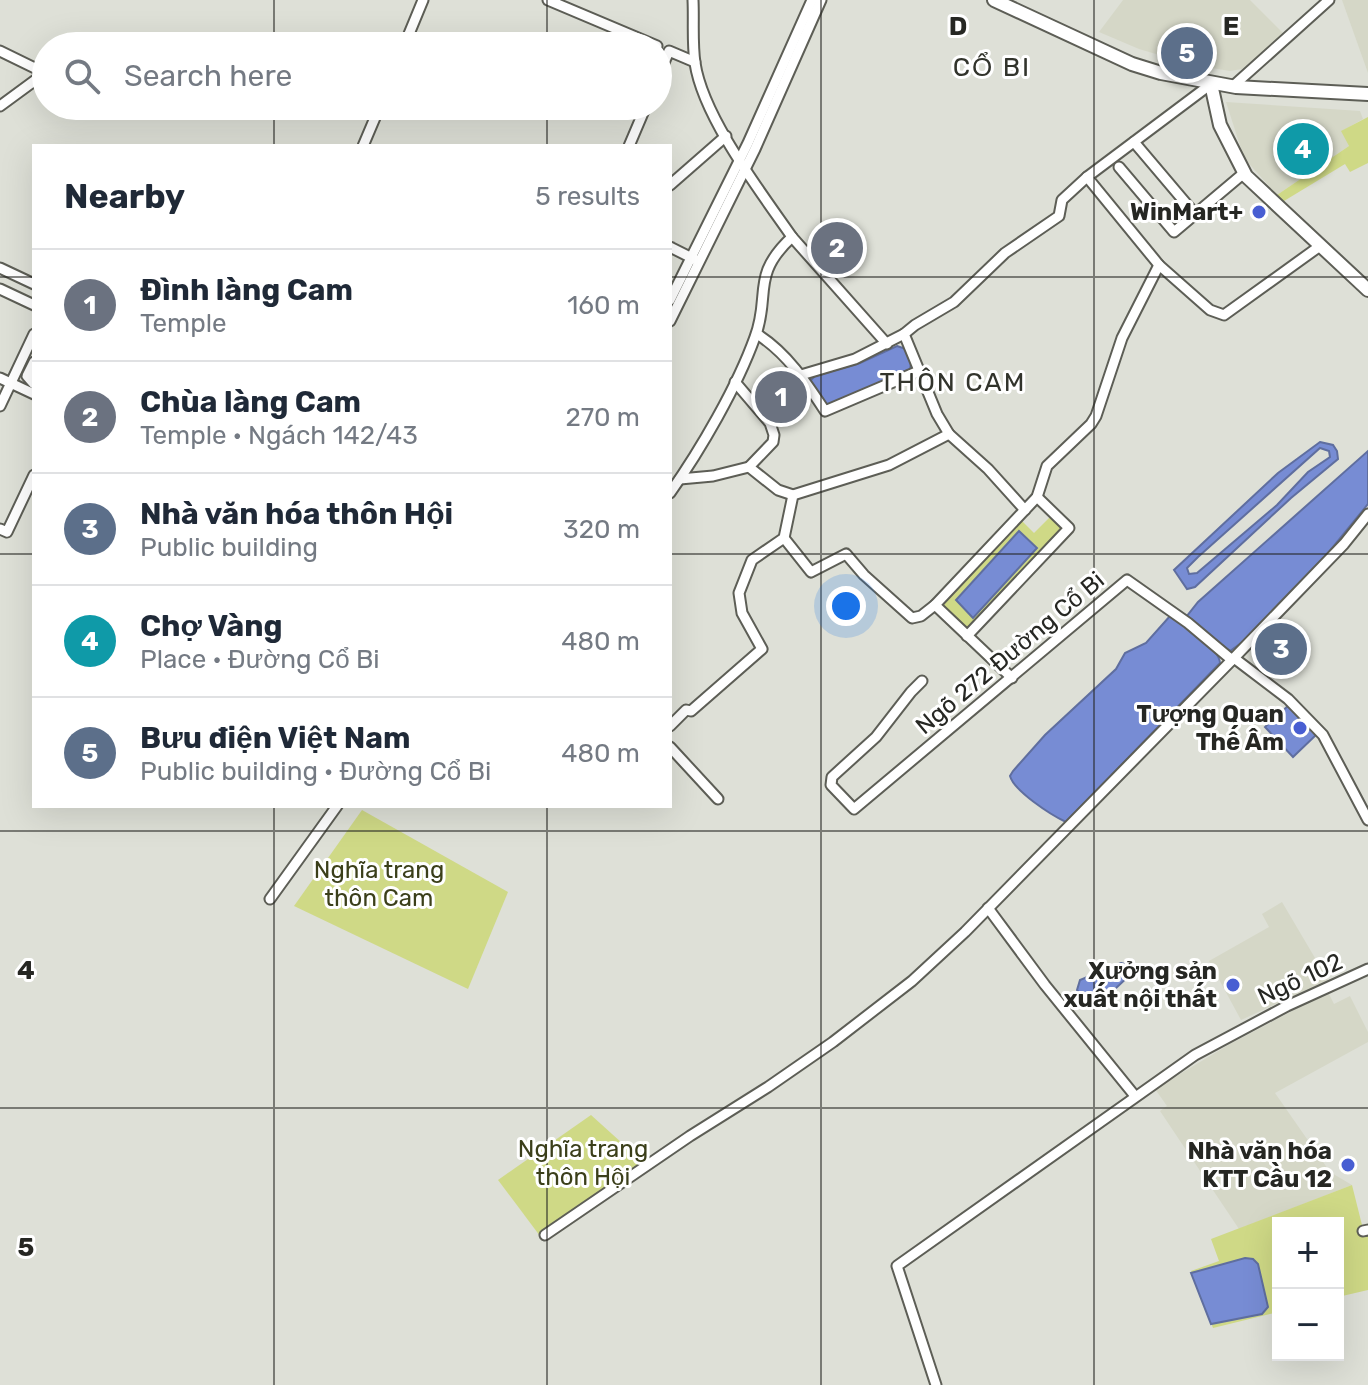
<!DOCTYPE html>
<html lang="en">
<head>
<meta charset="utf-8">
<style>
	:root { --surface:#fff; --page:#f6f6f7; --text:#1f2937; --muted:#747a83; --line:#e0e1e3; --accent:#485ed2 }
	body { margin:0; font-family:Rubik,sans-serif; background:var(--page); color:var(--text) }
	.controls { position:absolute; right:24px; bottom:24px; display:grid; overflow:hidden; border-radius:0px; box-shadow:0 8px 32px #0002 }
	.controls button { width:72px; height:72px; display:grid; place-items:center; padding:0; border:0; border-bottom:2px solid var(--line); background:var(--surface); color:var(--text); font:40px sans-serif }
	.you { position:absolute; left:846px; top:606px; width:28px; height:28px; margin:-20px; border:6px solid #fff; border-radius:50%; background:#1a73e8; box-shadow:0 0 0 12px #1a73e833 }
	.badge { display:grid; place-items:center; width:52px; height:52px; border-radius:50%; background:var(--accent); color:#fff; font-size:26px; font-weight:700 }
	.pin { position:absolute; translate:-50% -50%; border:4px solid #fff; box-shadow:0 2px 8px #0006 }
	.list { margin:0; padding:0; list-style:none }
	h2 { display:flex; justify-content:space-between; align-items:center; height:104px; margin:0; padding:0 32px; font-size:34px }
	h2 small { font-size:26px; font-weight:400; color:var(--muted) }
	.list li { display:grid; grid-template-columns:52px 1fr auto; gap:24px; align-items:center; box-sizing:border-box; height:112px; padding:0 32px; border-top:2px solid var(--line) }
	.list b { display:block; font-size:30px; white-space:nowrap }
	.list p { margin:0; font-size:26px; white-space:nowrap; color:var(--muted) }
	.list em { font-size:26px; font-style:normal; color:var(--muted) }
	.icon { flex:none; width:44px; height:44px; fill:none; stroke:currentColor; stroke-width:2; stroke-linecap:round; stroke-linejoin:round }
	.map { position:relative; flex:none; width:1368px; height:1385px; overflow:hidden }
	.search { position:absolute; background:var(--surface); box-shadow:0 8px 32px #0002; left:32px; top:32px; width:640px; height:88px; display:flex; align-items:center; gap:20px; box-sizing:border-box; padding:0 28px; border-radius:44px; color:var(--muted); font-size:30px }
	.panel { position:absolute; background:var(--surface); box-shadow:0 8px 32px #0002; left:32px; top:144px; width:640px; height:664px; border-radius:0px }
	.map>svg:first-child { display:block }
	.built { fill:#d5d7c7 }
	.green { fill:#cfd986 }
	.water { fill:#778cd4; stroke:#5f6e9f; stroke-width:2; fill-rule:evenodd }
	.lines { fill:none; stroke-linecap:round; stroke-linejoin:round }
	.street-casing { stroke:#5d5e56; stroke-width:13 }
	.secondary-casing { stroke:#5d5e56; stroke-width:16 }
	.street { stroke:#fff; stroke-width:9 }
	.secondary { stroke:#fff; stroke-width:12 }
	.grid { fill:none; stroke:#262723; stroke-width:2; stroke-opacity:0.55 }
	.poi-dot { fill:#485ed2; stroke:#fff; stroke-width:3 }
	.labels { text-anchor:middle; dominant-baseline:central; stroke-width:6; stroke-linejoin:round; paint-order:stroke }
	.poi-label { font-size:24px; font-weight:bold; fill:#262723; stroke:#fff; text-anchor:end }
	.street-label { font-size:24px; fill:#262723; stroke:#fff }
	.park-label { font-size:24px; fill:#3b3f1a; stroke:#fff }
	.neighbourhood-label { font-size:26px; letter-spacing:2px; fill:#32342c; stroke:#fff }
	.grid-label { font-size:26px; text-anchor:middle; font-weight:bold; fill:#262723; stroke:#fff; stroke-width:6; stroke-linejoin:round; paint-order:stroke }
</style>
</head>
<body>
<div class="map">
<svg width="1368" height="1385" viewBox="0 0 1368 1385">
	<rect width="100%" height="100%" fill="#dee0d7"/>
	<g class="built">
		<polygon points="1123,0 1250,0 1284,34 1242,69 1230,71 1193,65 1139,49 1099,32"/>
		<polygon points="1342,0 1368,0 1368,73"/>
		<polygon points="1226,102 1360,111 1363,119 1342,131 1349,146 1277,195 1244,158"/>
		<polygon points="1282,902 1328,980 1241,1020 1209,961 1269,927 1262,914"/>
		<polygon points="1328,992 1334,1004 1350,996 1368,1032 1368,1042 1275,1093 1330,1172 1352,1185 1239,1229 1160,1111 1167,1106 1155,1089 1230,1044"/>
	</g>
	<g class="green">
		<polygon points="1368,117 1368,163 1350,172 1345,164 1284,201 1277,195 1349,146 1341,131"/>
		<polygon points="1054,513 1069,528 967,636 935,605 1018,517 1034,533"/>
		<polygon points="362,810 508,892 468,989 294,906"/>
		<polygon points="591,1115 643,1162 540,1236 498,1180"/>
		<polygon points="1352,1185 1363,1229 1368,1233 1368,1290 1338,1297 1338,1223 1278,1223 1278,1312 1213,1328 1191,1271 1219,1261 1211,1239"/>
	</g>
	<g class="water">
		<polygon points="897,346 906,349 911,363 910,369 832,404 824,404 810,381 815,376 860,363"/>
		<path d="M1320,442L1333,445L1337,451L1338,459L1291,498L1195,587L1187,589L1174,570L1278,473ZM1320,448L1329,451L1330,457L1308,472L1277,505L1197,573L1189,574L1187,568L1198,557Z"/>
		<polygon points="1368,451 1368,504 1324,558 1251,636 1230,651 1207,634 1187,616 1198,602"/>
		<polygon points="1019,531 1037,548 973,618 956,600"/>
		<path d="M1170,616C1185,623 1219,648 1220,663L1066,822C1051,815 1014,791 1010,776L1013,771L1045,735L1116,669L1125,653L1146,643Z"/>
		<polygon points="1289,705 1316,735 1293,757 1265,727"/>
		<polygon points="1121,963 1129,965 1131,974 1096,1007 1091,1006 1077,990 1080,980"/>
		<polygon points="1245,1258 1253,1259 1258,1264 1268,1307 1262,1314 1211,1324 1191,1273"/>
	</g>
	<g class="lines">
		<defs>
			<g id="street">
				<polyline points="548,0 657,46"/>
				<polyline points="404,46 423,0"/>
				<polyline points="0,51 45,73 0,106"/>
				<polyline points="658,77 669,51 695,62"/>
				<polyline points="1232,87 1329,0"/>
				<polyline points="1134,142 1195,214"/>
				<polyline points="363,146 380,106"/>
				<polyline points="629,146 646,106"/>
				<polyline points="1119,167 1174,232 1244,173"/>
				<polyline points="1087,177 1159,265"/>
				<polyline points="670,185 726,136"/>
				<polyline points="792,237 887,344"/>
				<polyline points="670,247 696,260"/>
				<polyline points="0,268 34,284"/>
				<polyline points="0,289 34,305"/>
				<polyline points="670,300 748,143 812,0"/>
				<polyline points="670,321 755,149 821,0"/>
				<path d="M757,334C787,353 806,382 825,411L919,371"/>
				<polyline points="34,362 27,376 34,384"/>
				<polyline points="801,375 855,359 904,334"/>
				<polyline points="0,378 34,394"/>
				<polyline points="0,406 34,334"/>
				<polyline points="949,434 988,469 1025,510"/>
				<polyline points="749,467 778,490 793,495"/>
				<polyline points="680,479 713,476 749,467 773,442 774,435 770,423 735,382"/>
				<path d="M670,493C701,449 737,387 755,337C771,295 750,276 792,237C760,191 703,117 695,63C692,42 694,21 693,0"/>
				<polyline points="0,529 7,532 34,475"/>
				<polyline points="784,538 811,572 846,554 864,575 912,618 921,616 935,605"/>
				<polyline points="967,636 1069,528 1037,497"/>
				<polyline points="1234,658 1288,699 1323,735 1368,820"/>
				<polyline points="1012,678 935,605 1037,497 1047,466 1091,424 1096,416 1122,338 1159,265 1210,310 1224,315 1320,246"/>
				<polyline points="922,681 911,692 876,737 832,777 831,785 854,809 1127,580 1188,623 1232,660 1344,544 1368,514"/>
				<polyline points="670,726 686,710 691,711 762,649 742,613 739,593 752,560 784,538 793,495 889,465 949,434 937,414 904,334 915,325 954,302 1005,253 1059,216 1062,200 1087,177 1211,84"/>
				<polyline points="670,747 718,799"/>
				<polyline points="270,899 337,806"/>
				<polyline points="988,908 1045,985 1135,1096"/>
				<polyline points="1363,1231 1368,1230"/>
				<polyline points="545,1235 690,1136 768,1087 833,1042 912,981 965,932 1232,660"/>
				<polyline points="936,1385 897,1266 1195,1055 1287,1006 1368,969"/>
			</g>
			<g id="secondary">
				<polyline points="994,0 1132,64 1161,73 1236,87 1368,94"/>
				<polyline points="1211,84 1220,125 1246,176 1368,290"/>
			</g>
		</defs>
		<use href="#street" class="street-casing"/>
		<use href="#secondary" class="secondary-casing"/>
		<use href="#street" class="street"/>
		<use href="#secondary" class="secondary"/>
	</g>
	<path class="grid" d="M274,0V46M547,0V46M821,0V1385M1094,0V1385M274,106V146M547,106V146M0,277H34M670,277H1368M0,554H34M670,554H1368M274,806V1385M547,806V1385M0,831H1368M0,1108H1368"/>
	<g class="poi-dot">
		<circle cx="1259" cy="212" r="8"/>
		<circle cx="1300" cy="728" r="8"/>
		<circle cx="1233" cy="985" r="8"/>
		<circle cx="1348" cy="1165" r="8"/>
	</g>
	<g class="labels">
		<g class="poi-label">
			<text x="1243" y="212">WinMart+</text>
			<text x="1284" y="714">Tượng Quan<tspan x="1284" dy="28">Thế Âm</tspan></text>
			<text x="1217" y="971">Xưởng sản<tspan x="1217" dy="28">xuất nội thất</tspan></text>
			<text x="1332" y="1151">Nhà văn hóa<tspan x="1332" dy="28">KTT Cầu 12</tspan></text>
		</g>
		<g class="street-label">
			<text transform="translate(1010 653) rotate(-40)">Ngõ 272 Đường Cổ Bi</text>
			<text transform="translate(1300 979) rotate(-25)">Ngõ 102</text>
		</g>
		<g class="park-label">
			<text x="379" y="870">Nghĩa trang<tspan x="379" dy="28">thôn Cam</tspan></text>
			<text x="583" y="1149">Nghĩa trang<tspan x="583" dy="28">thôn Hội</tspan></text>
		</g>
		<g class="neighbourhood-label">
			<text x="992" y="67">CỔ BI</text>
			<text x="953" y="382">THÔN CAM</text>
		</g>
	</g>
	<g class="grid-label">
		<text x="958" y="35">D</text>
		<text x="1231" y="35">E</text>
		<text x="26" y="979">4</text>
		<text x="26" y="1256">5</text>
	</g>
</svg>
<div class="controls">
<button>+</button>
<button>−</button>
</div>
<div class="you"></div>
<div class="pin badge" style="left:781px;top:397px;background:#6b7280">1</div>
<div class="pin badge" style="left:837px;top:248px;background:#6b7280">2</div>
<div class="pin badge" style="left:1281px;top:649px;background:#5c6f8a">3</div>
<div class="pin badge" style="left:1303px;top:149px;background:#0f9aa8">4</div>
<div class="pin badge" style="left:1187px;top:53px;background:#5c6f8a">5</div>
<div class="search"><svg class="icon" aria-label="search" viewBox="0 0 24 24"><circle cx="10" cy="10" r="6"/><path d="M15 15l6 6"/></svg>Search here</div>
<section class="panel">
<h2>Nearby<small>5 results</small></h2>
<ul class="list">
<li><span class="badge" style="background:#6b7280">1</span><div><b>Đình làng Cam</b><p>Temple</p></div><em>160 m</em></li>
<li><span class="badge" style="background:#6b7280">2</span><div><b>Chùa làng Cam</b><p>Temple · Ngách 142/43</p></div><em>270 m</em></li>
<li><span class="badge" style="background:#5c6f8a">3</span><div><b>Nhà văn hóa thôn Hội</b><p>Public building</p></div><em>320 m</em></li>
<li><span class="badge" style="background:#0f9aa8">4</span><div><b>Chợ Vàng</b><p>Place · Đường Cổ Bi</p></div><em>480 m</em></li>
<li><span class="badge" style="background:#5c6f8a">5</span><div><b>Bưu điện Việt Nam</b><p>Public building · Đường Cổ Bi</p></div><em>480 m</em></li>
</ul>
</section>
</div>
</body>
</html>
